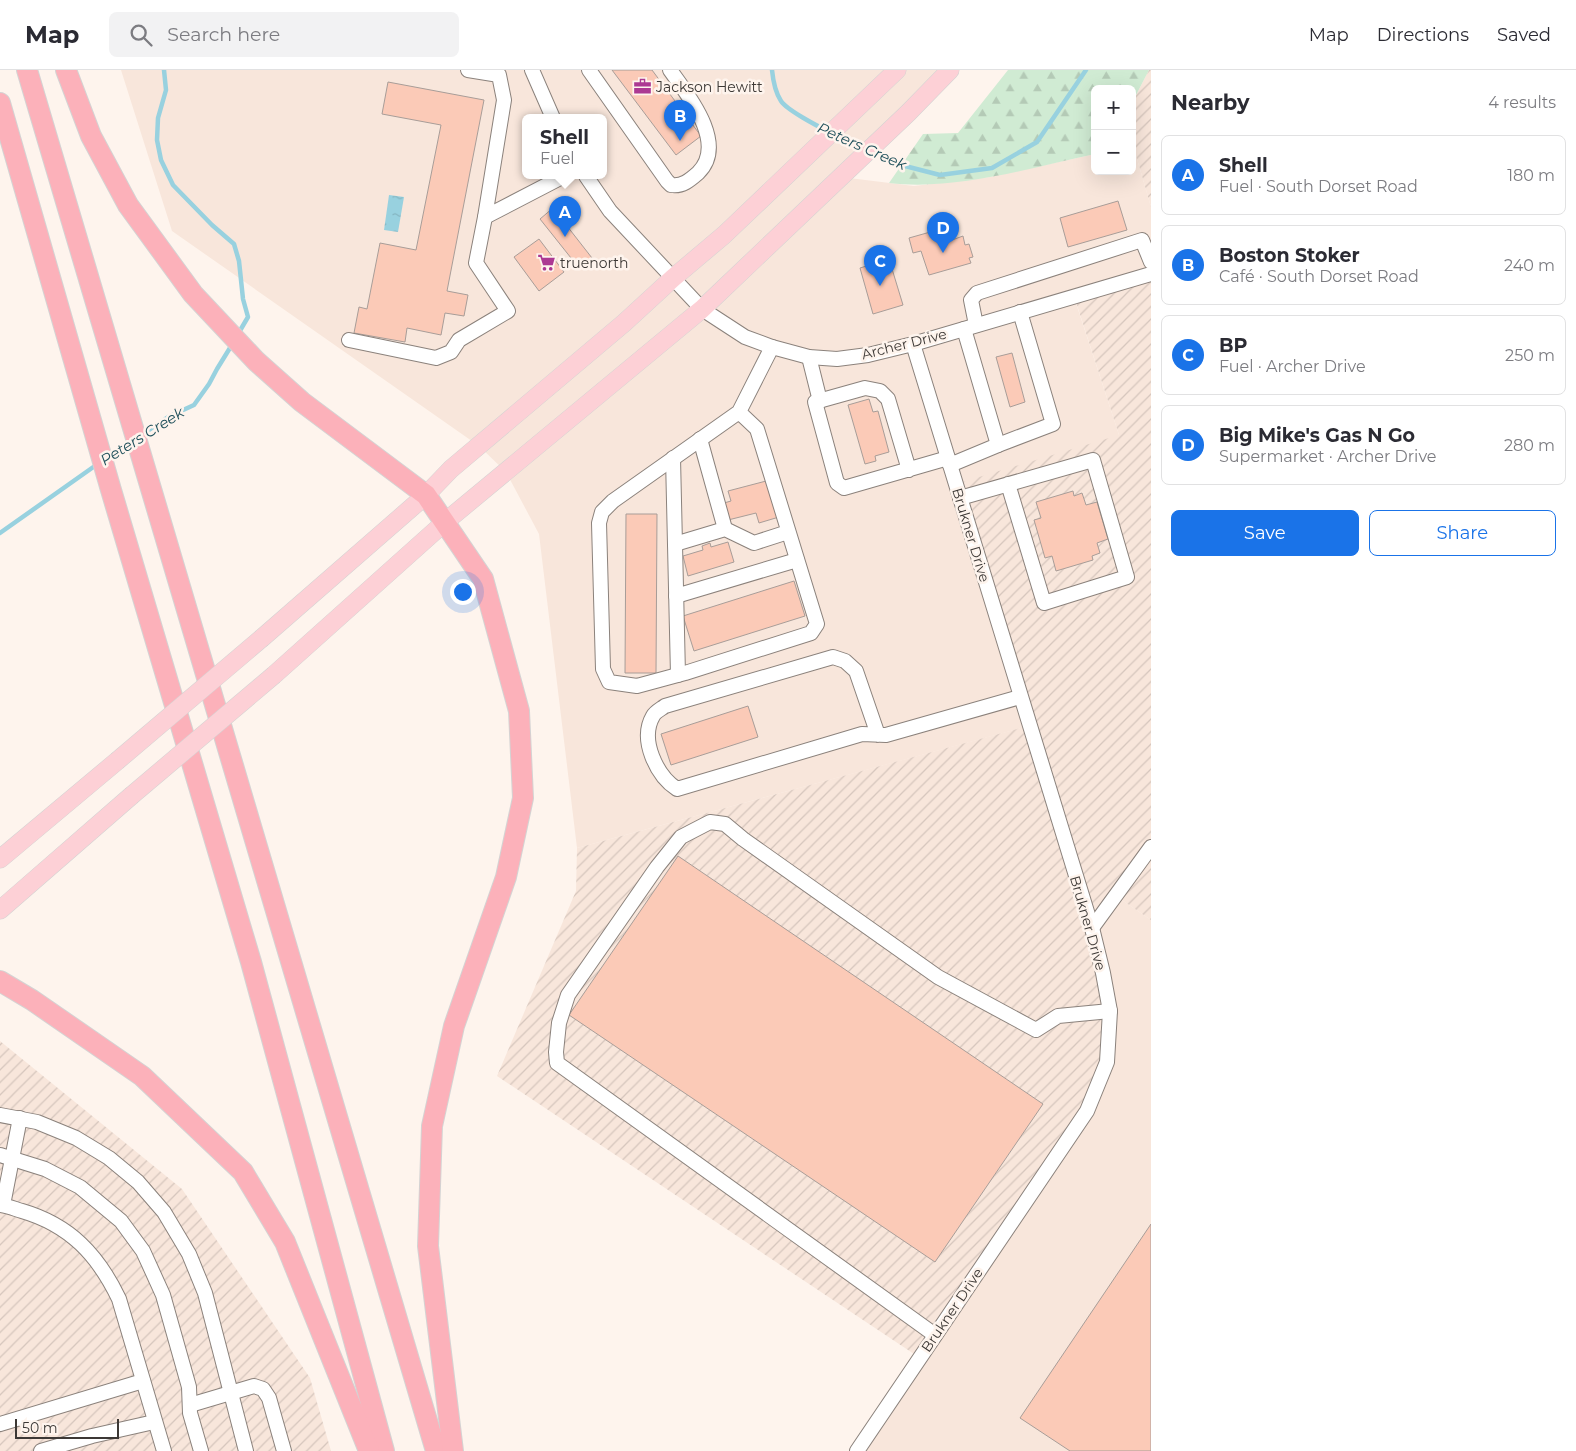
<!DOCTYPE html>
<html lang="en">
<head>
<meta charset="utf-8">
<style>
	:root { --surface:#fff; --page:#f2f2f3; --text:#2b2b33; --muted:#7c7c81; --line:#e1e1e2; --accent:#1a73e8 }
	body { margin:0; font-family:Montserrat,sans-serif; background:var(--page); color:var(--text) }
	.controls { position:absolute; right:15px; top:15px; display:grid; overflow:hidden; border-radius:8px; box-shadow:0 5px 20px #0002 }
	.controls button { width:45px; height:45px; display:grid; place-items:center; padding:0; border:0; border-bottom:1px solid var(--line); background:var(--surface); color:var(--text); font:25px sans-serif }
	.scale { position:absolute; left:15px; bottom:12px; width:104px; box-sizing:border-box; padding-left:5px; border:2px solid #3c3835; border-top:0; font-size:14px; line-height:18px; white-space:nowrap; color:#3c3835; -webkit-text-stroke:4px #fef4ed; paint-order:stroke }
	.you { position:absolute; left:462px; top:521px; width:18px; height:18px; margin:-12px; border:4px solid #fff; border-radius:50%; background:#1a73e8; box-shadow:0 0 0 8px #1a73e833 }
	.badge { display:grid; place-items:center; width:32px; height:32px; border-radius:50%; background:var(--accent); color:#fff; font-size:16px; font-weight:700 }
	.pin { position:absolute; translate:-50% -41px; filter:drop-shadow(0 1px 2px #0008) }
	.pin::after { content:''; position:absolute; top:26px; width:18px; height:15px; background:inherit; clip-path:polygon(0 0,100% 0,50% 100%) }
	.popup { position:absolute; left:522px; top:44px; width:85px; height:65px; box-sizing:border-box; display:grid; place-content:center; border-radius:8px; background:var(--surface); filter:drop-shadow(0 1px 4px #0005); font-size:16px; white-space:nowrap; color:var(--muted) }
	.popup b { font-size:19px; color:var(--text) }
	.popup::after { content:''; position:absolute; left:50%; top:100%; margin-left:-10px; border:10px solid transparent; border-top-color:var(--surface) }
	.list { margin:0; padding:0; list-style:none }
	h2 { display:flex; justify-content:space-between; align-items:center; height:65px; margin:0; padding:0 20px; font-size:21px }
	h2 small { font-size:16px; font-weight:400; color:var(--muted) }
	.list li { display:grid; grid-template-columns:32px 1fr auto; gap:15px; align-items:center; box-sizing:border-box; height:80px; margin:0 10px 10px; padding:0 10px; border:1px solid var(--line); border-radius:8px }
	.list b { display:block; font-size:19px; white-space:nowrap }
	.list p { margin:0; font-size:16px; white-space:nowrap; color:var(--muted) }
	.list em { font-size:16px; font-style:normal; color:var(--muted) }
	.actions { display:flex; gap:10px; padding:15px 20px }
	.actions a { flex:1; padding:11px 0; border:1px solid var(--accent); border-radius:8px; text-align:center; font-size:18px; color:var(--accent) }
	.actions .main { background:var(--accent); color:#fff }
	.icon { flex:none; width:28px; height:28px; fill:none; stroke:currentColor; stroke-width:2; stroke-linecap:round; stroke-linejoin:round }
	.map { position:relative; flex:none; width:1151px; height:1381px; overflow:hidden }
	header { display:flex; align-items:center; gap:30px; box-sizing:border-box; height:70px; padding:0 25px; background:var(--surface); border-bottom:1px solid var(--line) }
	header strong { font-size:24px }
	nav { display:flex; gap:28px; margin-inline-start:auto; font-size:18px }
	.search { width:350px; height:45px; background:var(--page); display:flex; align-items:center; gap:12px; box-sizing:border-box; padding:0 18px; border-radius:8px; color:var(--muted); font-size:19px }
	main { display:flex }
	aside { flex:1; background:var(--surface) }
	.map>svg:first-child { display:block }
	.built { fill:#f8e6db; fill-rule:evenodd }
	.industrial { fill:url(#industrial-furrows) }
	.forest { fill:url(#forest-firs) }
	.water { fill:url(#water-ripples) }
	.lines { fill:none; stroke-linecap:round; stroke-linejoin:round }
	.stream { stroke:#98d1df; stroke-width:4.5 }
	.building { fill:#fbcab7; stroke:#a89d98 }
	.minor-casing { stroke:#8b827c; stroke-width:16 }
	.major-casing { stroke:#d4d3d3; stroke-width:19 }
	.highway-casing { stroke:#d4d3d3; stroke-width:22 }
	.minor { stroke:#fff; stroke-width:14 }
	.major { stroke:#fdd0d6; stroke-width:18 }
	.highway { stroke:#fcb1ba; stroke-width:20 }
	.major-bridge-casing { stroke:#d4d3d3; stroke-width:19; stroke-linecap:butt }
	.major-bridge { stroke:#fdd0d6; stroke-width:18 }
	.labels { text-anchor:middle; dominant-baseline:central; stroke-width:5; stroke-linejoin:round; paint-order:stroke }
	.poi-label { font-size:14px; fill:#3c3835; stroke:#fef4ed; text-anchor:start }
	.street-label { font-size:14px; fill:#3c3835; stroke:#fef4ed }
	.water-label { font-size:15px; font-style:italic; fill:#1e4f5a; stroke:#fef4ed }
</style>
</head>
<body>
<header>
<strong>Map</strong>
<div class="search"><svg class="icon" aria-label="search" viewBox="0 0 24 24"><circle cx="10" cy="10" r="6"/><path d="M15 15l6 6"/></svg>Search here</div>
<nav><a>Map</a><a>Directions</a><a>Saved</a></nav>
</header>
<main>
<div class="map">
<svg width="1151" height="1381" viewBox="0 0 1151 1381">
	<defs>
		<pattern id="industrial-furrows" width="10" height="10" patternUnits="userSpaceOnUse" patternTransform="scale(1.25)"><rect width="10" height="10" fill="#f8e6db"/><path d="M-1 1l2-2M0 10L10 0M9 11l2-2" fill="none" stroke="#d6c6bd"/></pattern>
		<pattern id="forest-firs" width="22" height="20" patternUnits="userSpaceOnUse" patternTransform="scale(1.25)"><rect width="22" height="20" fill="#d0ebd3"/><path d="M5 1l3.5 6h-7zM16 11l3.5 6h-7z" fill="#b4cab6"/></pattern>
		<pattern id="water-ripples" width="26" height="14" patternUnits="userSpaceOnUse" patternTransform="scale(1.25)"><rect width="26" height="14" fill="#98d1df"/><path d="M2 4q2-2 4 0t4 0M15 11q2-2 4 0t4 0" fill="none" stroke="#84b4c0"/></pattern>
	</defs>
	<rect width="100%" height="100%" fill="#fef4ed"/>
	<g class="built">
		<path d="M121,0H950L841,107L914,116L990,107L1095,84V101H1132L1133,75L1151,137V204L1074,227L1119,365L1029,656L577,778L539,464L506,402L479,376L172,161ZM526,48H604V106H526Z"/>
		<polygon points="1116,826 1151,850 1151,1381 857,1381 1023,1135 1092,858"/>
	</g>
	<g class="industrial">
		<polygon points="1149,0 1151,0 1151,137 1133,75 1135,27"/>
		<polygon points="1151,204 1151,850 1116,826 1092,858 1103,903 1107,992 1087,1041 920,1288 497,1006 576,821 577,778 1028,656 956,414 1119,365 1074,226"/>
		<polygon points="0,971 182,1119 310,1308 331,1381 0,1381"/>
	</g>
	<path class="forest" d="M1008,0H1149L1135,27L1133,75L1132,19H1095V84C1030,98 955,121 889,113L923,64L958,63Z"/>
	<polygon class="water" points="389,125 404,127 398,162 384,160"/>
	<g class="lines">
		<g class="stream">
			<polyline points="164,0 166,20 158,48 157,70 161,90 173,115 212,155 234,174 239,191 243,229 248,247 238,264"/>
			<path d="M772,0C773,10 775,22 781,31C787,40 817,56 828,61"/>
			<polyline points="835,64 864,78"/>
			<polyline points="874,82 905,96 940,105 992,98 1037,72 1086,0"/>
			<polyline points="141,365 170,346 194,335 209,314 217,299 233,273"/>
			<polyline points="107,387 132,371"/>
			<polyline points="0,463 99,393"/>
		</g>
	</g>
	<g class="building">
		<polygon points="612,0 652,0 701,66 676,85"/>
		<polygon points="388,12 484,30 447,221 468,225 464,246 445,243 441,265 407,258 405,272 354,263 359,237 367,239 380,173 416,180 441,55 382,44"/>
		<polygon points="1118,131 1127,160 1068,177 1060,148"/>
		<polygon points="553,138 592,188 579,198 540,149"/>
		<polygon points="948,157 952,170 963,166 965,175 969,174 973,187 969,188 971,193 929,205 921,181 913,183 909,168"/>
		<polygon points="539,169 564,202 539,221 514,187"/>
		<polygon points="889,189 903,235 873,244 860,198"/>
		<polygon points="1012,283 1025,332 1010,337 996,287"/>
		<polygon points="869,329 873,342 878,341 889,382 875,386 876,391 865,394 848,335"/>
		<polygon points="770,410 779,447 759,453 756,443 728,450 724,433 731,431 728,421"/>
		<polygon points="1073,421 1074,426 1082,423 1086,435 1097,432 1108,469 1097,473 1100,483 1092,486 1093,490 1056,501 1052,486 1045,488 1034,450 1041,448 1036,432"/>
		<polygon points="626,444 657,444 656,603 625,603"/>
		<polygon points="728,472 734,492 688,506 683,486 703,480 702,476 710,473 711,477"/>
		<polygon points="794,511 805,546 694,581 683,546"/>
		<polygon points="748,636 758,667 671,695 661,664"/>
		<polygon points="678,786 1043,1034 935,1192 569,945"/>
		<polygon points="1151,1154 1151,1381 1070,1381 1020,1348"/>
	</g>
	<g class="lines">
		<defs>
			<g id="minor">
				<polyline points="468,0 499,5 504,30 485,147 564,106"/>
				<polyline points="532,0 553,48"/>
				<path d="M589,0L667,111L671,115C682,117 690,110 698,103C728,74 688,25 670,0"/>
				<polyline points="586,106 610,141 702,239 745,267 772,277 809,287 837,289 868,285 913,274 1151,204"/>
				<polyline points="976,255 971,230 977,223 1142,170 1151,192"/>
				<polyline points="349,270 436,288 451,282 459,270 508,241 476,193 485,147"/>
				<polyline points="809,287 820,331"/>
				<polyline points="739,342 757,359 817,554 811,563 685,603 637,616 609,612 603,599 599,453 602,442 613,431 739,342 772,277"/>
				<polyline points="700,369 725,459"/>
				<polyline points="998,375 1053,354 1020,242"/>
				<polyline points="673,388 678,605"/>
				<polyline points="950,395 998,375 964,259"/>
				<polyline points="909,400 888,329 880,321 865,318 815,332 837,413 844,418 948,388"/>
				<polyline points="960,428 1093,390 1127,507 1044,533 1008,414"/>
				<polyline points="675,474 725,459 754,473 788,462"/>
				<polyline points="676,526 797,490"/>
				<path d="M878,665L856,601L845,591L833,587L665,636C661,639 655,642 653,646C639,670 657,706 677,719L862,664L886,665L1020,627"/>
				<polyline points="1092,858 1151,777"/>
				<polyline points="0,1045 37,1052 76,1068 109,1088 138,1112 164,1142 189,1184 205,1223 246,1381"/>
				<polyline points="0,1085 45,1099 80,1117 121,1151 143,1181 163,1225 189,1317 190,1343 201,1381"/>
				<path d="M0,1135C8,1136 15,1139 22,1141C70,1155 98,1185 119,1229L164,1381"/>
				<polyline points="3,1135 20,1048"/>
				<polyline points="935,1265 557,993 556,982 559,953 568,925 657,797 681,767 710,752 725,754 743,769 938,907 1036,960 1058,946 1110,941"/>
				<polyline points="190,1335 254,1316 263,1319 269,1328 284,1381"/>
				<polyline points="0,1354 143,1311"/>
				<polyline points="41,1381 92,1366 154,1352"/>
				<polyline points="857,1381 1087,1041 1107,992 1110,941 1103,903 1092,858 913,274"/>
			</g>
			<g id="major">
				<polyline points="262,568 426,425 451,399 624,253 673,208 724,165 897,0"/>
				<polyline points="274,605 445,452 702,239 908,43 950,0"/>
				<polyline points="0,789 117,691"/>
				<polyline points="0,840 131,726"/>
			</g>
			<g id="highway">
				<polyline points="27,0 436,1381"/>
				<polyline points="66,0 91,66 128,135 193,224 256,291 302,332 426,425 483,509 519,641 523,728 506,807 454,956 432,1056 428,1176 453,1381"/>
				<polyline points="0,33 111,420 251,892 384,1381"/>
				<polyline points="0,911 32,930 142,1006 243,1102 285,1172 369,1381"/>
			</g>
		</defs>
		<use href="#minor" class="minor-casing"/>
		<use href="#major" class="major-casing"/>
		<use href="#highway" class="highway-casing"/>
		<use href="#minor" class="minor"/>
		<use href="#major" class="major"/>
		<use href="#highway" class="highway"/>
		<defs>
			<g id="major-bridge">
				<polyline points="117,691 262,568"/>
				<polyline points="131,726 274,605"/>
			</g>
		</defs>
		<use href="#major-bridge" class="major-bridge-casing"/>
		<use href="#major-bridge" class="major-bridge"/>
	</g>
	<defs>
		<symbol id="office-bare" viewBox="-9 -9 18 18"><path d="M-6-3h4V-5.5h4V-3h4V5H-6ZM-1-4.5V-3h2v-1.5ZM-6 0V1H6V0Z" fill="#ac3993" stroke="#fef4ed" stroke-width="2.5" paint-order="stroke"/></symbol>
		<symbol id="supermarket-bare" viewBox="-9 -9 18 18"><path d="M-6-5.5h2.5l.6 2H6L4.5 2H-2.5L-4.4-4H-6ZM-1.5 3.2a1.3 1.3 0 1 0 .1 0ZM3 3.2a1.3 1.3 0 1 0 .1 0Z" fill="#ac3993" stroke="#fef4ed" stroke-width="2.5" paint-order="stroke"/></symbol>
	</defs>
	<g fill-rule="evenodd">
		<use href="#office-bare" x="630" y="4" width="25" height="25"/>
		<use href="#supermarket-bare" x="534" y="180" width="25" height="25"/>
	</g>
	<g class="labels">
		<g class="poi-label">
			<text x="656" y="17">Jackson Hewitt</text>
			<text x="560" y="193">truenorth</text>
		</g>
		<g class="street-label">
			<text transform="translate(904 274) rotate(-14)">Archer Drive</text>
			<text transform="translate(971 465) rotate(73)">Brukner Drive</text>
			<text transform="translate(1088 853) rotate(74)">Brukner Drive</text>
			<text transform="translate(952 1240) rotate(-56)">Brukner Drive</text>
		</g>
		<g class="water-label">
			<text transform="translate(862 76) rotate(24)">Peters Creek</text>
			<text transform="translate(142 366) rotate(-32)">Peters Creek</text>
		</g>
	</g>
</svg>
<div class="controls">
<button>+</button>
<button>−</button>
</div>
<div class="scale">50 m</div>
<div class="you"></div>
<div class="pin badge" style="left:565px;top:167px">A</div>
<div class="popup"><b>Shell</b>Fuel</div>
<div class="pin badge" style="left:680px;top:71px">B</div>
<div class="pin badge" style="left:880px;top:216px">C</div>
<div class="pin badge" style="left:943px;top:183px">D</div>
</div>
<aside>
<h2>Nearby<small>4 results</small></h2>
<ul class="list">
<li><span class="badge">A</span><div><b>Shell</b><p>Fuel · South Dorset Road</p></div><em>180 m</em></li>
<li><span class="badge">B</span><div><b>Boston Stoker</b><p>Café · South Dorset Road</p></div><em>240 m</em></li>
<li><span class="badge">C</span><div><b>BP</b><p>Fuel · Archer Drive</p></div><em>250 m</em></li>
<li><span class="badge">D</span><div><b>Big Mike's Gas N Go</b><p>Supermarket · Archer Drive</p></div><em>280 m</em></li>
</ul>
<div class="actions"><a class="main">Save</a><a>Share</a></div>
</aside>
</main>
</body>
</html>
